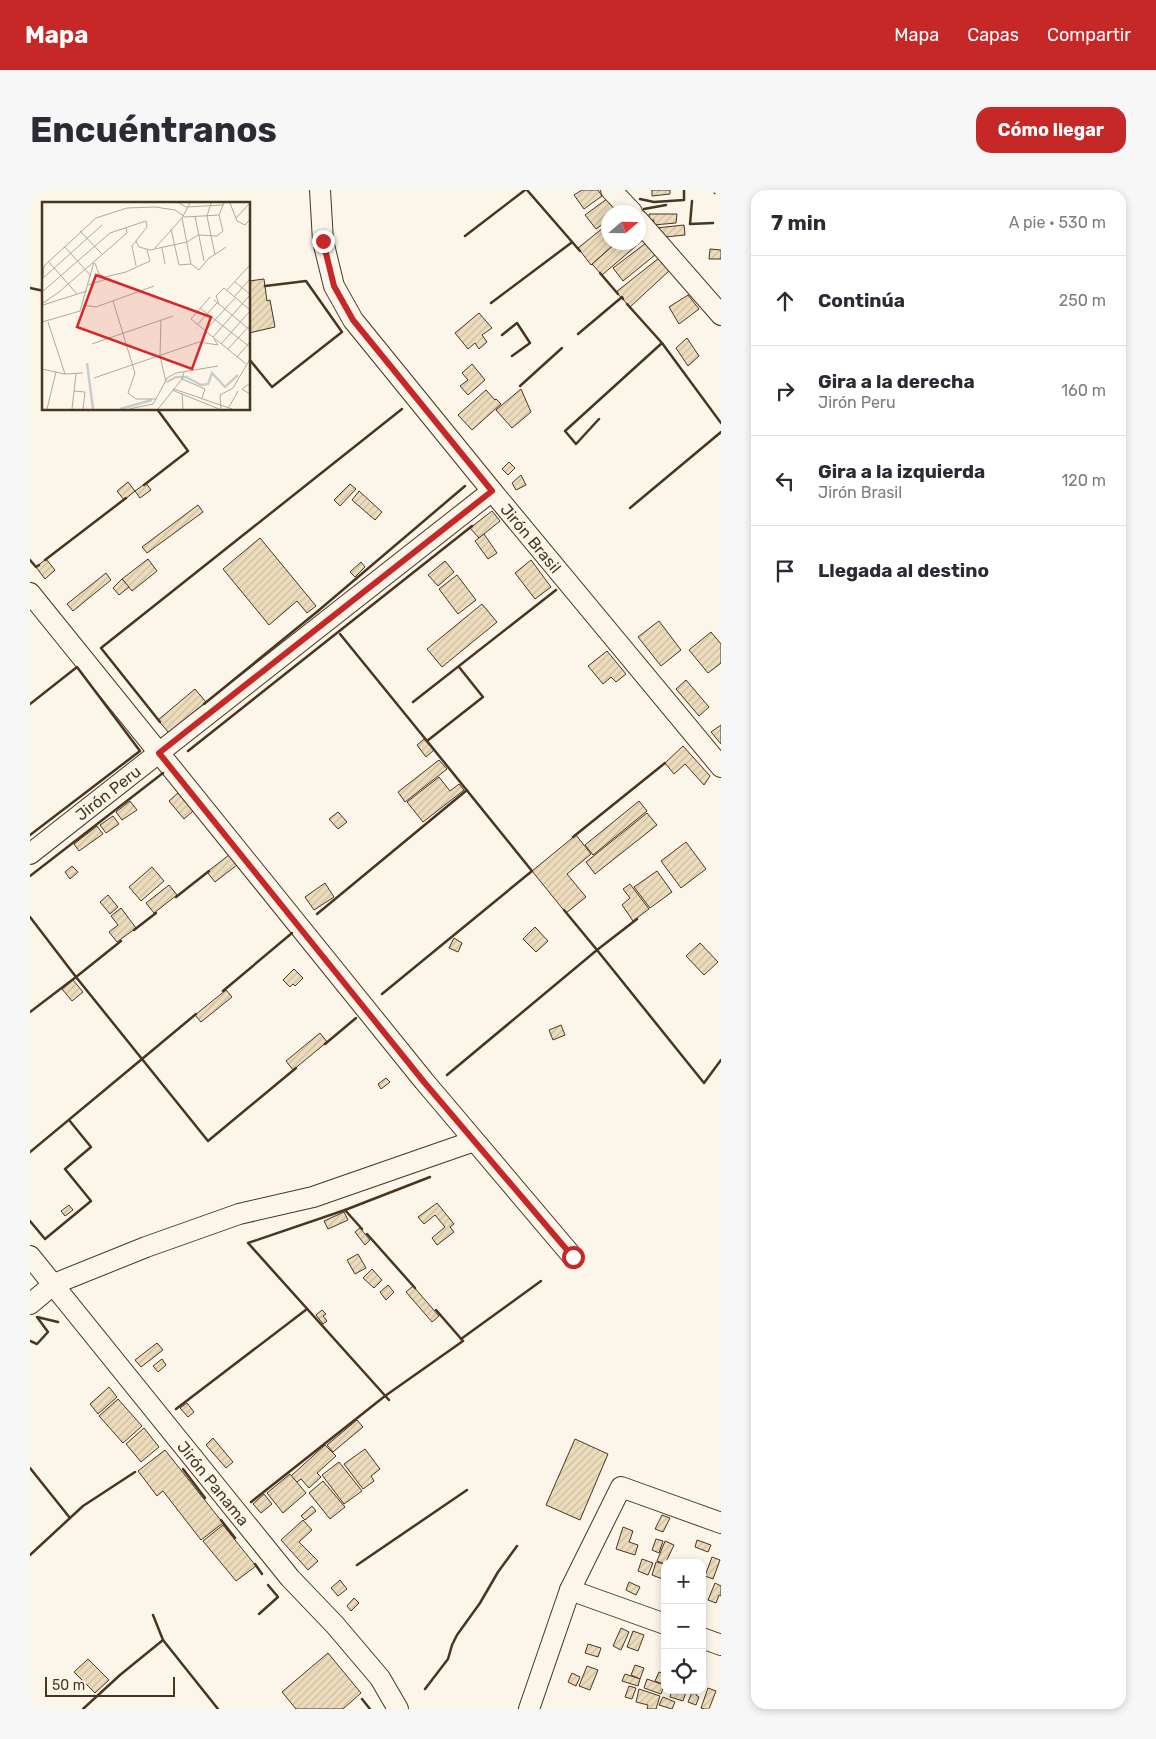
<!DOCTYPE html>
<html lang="es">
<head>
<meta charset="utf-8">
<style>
	:root { --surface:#fff; --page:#f7f7f7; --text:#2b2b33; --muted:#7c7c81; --line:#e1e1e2; --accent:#c62828 }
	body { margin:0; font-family:Rubik,sans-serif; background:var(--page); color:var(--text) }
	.controls { position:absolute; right:15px; bottom:15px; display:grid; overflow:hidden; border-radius:10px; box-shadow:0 2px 8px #0003 }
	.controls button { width:45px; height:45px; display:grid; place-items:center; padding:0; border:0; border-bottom:1px solid var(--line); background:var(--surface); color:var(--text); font:25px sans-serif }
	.compass { position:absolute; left:571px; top:15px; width:45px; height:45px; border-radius:50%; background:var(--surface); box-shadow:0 2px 8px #0003; rotate:70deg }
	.scale { position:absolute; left:15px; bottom:12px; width:130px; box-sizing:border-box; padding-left:5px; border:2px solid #4a3520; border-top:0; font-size:14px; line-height:18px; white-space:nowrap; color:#4a3520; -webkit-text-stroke:4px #fbf6e9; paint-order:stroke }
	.stop { position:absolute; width:15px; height:15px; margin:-11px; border:4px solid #c62828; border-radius:50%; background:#fff }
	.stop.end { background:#c62828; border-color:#fff; box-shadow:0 1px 5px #0008 }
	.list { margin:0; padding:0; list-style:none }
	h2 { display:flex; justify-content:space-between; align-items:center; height:65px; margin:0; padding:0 20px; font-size:21px }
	h2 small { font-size:16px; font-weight:400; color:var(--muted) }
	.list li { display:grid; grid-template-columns:32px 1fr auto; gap:15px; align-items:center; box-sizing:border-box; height:90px; padding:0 20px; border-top:1px solid var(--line) }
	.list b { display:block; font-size:19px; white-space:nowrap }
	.list p { margin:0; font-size:16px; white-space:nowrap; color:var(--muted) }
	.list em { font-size:16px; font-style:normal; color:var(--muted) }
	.icon { flex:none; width:28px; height:28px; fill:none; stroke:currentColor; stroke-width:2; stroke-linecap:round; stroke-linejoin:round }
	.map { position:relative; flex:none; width:691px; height:1519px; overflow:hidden; border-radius:15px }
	header { display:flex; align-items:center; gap:30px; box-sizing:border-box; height:70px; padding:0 25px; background:var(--accent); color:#fff }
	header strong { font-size:24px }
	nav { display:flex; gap:28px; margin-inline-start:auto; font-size:18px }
	.intro { display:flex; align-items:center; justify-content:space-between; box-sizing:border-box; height:120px; padding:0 30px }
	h1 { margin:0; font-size:35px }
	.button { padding:12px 22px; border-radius:15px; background:var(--accent); color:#fff; font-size:18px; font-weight:700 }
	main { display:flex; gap:30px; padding:0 30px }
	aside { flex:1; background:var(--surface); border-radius:15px; box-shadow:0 2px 8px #0003 }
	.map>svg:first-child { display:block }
	.building { fill:url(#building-hatch); stroke:#4a3520 }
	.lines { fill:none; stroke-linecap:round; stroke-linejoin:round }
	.minor-casing { stroke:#4a3520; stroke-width:22 }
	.minor { stroke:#fbf6e9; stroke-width:20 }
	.wall { stroke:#4a3520; stroke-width:2.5 }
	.route { stroke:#c62828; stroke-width:6 }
	.labels { text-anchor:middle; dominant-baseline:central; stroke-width:4; stroke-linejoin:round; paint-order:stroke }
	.street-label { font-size:16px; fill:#4a3520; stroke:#fbf6e9 }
	.inset-river { fill:none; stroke:#c9cecd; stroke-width:2.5 }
	.inset-road { fill:none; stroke:#b4a999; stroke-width:1 }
	.view { fill:#d62828; fill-opacity:0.15; stroke:#d62828; stroke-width:2.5 }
	.inset-edge { fill:none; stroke:#4a3520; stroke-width:2.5 }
</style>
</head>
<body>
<header>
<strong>Mapa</strong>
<nav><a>Mapa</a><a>Capas</a><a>Compartir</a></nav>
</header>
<div class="intro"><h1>Encuéntranos</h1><a class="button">Cómo llegar</a></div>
<main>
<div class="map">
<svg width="691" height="1519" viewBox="0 0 691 1519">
	<defs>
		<pattern id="building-hatch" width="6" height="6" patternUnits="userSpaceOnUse" patternTransform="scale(1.25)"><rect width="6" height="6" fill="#ecdcbc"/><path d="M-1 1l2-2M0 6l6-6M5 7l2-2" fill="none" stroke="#ccbda1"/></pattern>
	</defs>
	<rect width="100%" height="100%" fill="#fbf6e9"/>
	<g class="building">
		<polygon points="552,0 568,0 572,6 554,19 544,5"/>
		<polygon points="622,0 640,0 640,4 622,6"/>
		<polygon points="578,8 589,22 578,22 578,30 566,39 555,25"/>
		<polygon points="619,24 647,24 646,33 623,35 624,30 619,31"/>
		<polygon points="578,34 578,52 587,52 561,75 548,58"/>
		<polygon points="654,35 655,45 635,47 626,38"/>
		<polygon points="608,47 612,51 572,85 562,74 587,52 608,52"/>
		<polygon points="616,53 625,65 593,91 583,78"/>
		<polygon points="680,59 691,60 691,69 679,69"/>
		<polygon points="629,68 640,80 600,117 586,102"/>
		<polygon points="234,89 237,111 240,110 245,137 219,143 219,91"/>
		<polygon points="658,105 669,119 649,134 639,117"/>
		<polygon points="449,123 462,138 452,145 457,152 449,159 445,153 438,159 425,143"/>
		<polygon points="657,148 669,166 658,176 646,158"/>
		<polygon points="442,174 455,190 438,205 430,196 438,190 432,183"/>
		<polygon points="491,199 501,222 482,238 466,220"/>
		<polygon points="456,200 465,210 466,209 471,214 442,240 428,225"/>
		<polygon points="479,272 485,278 478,285 472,279"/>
		<polygon points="491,285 496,295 486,300 482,293"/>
		<polygon points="98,292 105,301 94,310 87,301"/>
		<polygon points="116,293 121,300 110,308 105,301"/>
		<polygon points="320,294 326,299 310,316 304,310"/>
		<polygon points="329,301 352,322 345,330 322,310"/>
		<polygon points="168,315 173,322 117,363 112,357"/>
		<polygon points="462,321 470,331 449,348 440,338"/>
		<polygon points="454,344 467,363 458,369 445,351"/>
		<polygon points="230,348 286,416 277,423 267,411 239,435 193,379"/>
		<polygon points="16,369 25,380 15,389 6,377"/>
		<polygon points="118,369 127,381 102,401 92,389"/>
		<polygon points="501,370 521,397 505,409 485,383"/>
		<polygon points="415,371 424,382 408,396 398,385"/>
		<polygon points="331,372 335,377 325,387 320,382"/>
		<polygon points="76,383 81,390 43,421 37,414"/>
		<polygon points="427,385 446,410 428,424 409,399"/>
		<polygon points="92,389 99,397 89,405 83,398"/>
		<polygon points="452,414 467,432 412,477 397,459"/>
		<polygon points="629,431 651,460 631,476 608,447"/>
		<polygon points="681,442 691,454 691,473 678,483 659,460"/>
		<polygon points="577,461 596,484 586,492 581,487 573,494 558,476"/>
		<polygon points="656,490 679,517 669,526 646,499"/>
		<polygon points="165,499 176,512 139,543 128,530"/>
		<polygon points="691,535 691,554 681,542"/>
		<polygon points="394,549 404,560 396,567 387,555"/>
		<polygon points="653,556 680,586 674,595 655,574 644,584 635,573"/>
		<polygon points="409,570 417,579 375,612 368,602"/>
		<polygon points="409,587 420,601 429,594 434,600 393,632 377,612"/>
		<polygon points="148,603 163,621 154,629 139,611"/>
		<polygon points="100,611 107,620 92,630 86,622"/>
		<polygon points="609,611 617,621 563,665 555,655"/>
		<polygon points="308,622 317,632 308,639 299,629"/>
		<polygon points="617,623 627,635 565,684 556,672"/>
		<polygon points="83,626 89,634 76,643 70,635"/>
		<polygon points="67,636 73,644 49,661 44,654"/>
		<polygon points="546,645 561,664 537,684 556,707 536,723 502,681"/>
		<polygon points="656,652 676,679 651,698 631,671"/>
		<polygon points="199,665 207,675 185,692 177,682"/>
		<polygon points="42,676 48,682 40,689 35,682"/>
		<polygon points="122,677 134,691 111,711 99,697"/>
		<polygon points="627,681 642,702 620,718 604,697"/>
		<polygon points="295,693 304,707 284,720 275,707"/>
		<polygon points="600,694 619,719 603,731 592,715 600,708 593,699"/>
		<polygon points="139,695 147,705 124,723 116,713"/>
		<polygon points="78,705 88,717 80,724 70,712"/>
		<polygon points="91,718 106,738 87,752 79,742 88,735 81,726"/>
		<polygon points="505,737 518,751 506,762 493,749"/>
		<polygon points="424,748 432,753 428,762 419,758"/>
		<polygon points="670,753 688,772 674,785 656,766"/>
		<polygon points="264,779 273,788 265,796 263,794 260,797 253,790"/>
		<polygon points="43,790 53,802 42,811 32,799"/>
		<polygon points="196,800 202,807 171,832 165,825"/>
		<polygon points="531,835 535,845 523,850 519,840"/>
		<polygon points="290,843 297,852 263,880 256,871"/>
		<polygon points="356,888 360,892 351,899 348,894"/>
		<polygon points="407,1013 424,1034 420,1037 424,1042 407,1055 402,1048 415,1037 405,1025 394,1034 388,1027"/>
		<polygon points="39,1015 43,1020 35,1026 31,1021"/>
		<polygon points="314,1022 318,1030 298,1039 294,1031"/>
		<polygon points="330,1038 340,1050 335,1055 325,1042"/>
		<polygon points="328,1064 336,1078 325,1084 317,1070"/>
		<polygon points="342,1079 352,1090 344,1098 333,1088"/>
		<polygon points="358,1095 364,1102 356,1110 350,1102"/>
		<polygon points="383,1096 409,1126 402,1132 376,1102"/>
		<polygon points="292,1120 296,1124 293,1126 297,1131 293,1134 286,1125"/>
		<polygon points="127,1153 133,1160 111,1177 105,1170"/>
		<polygon points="132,1169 136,1175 128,1182 123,1176"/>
		<polygon points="79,1197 87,1207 68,1224 60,1214"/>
		<polygon points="88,1209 112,1236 93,1253 69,1226"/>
		<polygon points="157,1213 164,1222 158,1227 150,1218"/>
		<polygon points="327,1230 333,1237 303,1262 297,1255"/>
		<polygon points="114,1238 129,1257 111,1272 96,1254"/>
		<polygon points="183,1248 203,1272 196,1278 176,1255"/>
		<polygon points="545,1249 578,1264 550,1330 516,1315"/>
		<polygon points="295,1255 306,1266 287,1283 291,1287 279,1298 271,1289 267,1292 261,1286"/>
		<polygon points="335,1259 350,1279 341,1286 344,1291 333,1299 314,1274"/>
		<polygon points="135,1260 193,1333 171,1350 133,1301 127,1306 108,1281"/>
		<polygon points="309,1272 332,1301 314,1314 292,1285"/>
		<polygon points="260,1284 276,1303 253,1323 237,1303"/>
		<polygon points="293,1291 315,1317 300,1329 279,1303"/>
		<polygon points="234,1304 242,1314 231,1323 223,1314"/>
		<polygon points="282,1316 286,1321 275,1330 271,1326"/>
		<polygon points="632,1325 640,1328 633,1342 625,1339"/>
		<polygon points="273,1330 282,1340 269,1352 288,1371 278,1380 251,1350"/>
		<polygon points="193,1335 226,1376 206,1391 173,1351"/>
		<polygon points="593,1337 603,1341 599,1352 608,1355 605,1365 586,1359"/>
		<polygon points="626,1349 633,1351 629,1363 622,1360"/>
		<polygon points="667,1350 681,1355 678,1362 665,1357"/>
		<polygon points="635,1351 644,1355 635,1374 627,1371"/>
		<polygon points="682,1367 690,1370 683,1389 675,1386"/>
		<polygon points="612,1369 623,1373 618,1385 608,1381"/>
		<polygon points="626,1372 635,1374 635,1390 622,1385"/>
		<polygon points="310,1390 317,1399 308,1406 301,1398"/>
		<polygon points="599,1392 610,1397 606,1405 596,1400"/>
		<polygon points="685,1393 691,1396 691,1406 689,1405 686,1413 678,1410"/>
		<polygon points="324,1408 329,1413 321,1421 317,1416"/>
		<polygon points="591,1438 599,1442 591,1460 583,1456"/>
		<polygon points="603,1441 614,1445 608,1461 597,1457"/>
		<polygon points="558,1454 571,1458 568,1467 555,1463"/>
		<polygon points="298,1463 331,1503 313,1519 266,1519 252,1502"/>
		<polygon points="58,1469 79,1490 65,1503 44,1482"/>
		<polygon points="605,1475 614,1478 610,1489 601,1485"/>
		<polygon points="557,1476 568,1480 560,1500 549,1496"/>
		<polygon points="629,1482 635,1484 632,1494 625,1491"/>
		<polygon points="542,1483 550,1487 546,1496 538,1492"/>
		<polygon points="595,1484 610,1489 608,1496 592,1491"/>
		<polygon points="617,1489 634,1495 631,1504 614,1498"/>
		<polygon points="599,1496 606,1498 602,1509 595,1507"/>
		<polygon points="678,1498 686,1501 679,1519 674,1519 671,1518"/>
		<polygon points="609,1499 630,1506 626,1519 617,1519 618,1515 606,1512"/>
		<polygon points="642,1500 656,1502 653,1511 640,1507"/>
		<polygon points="663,1500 667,1502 666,1505 669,1507 666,1515 658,1512"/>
		<polygon points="633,1507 645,1512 642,1519 629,1515"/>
	</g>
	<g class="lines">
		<defs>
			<g id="minor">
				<path id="s1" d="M290,0L293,51L304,96L323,130L462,301L691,577"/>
				<polyline points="581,0 602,22"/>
				<polyline points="608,30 691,125"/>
				<polyline points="0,403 394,891 543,1067"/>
				<path id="s2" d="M0,664L462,301"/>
				<path id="s3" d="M0,1066L260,1388L305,1435L350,1488L368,1519"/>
				<polyline points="0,1114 24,1094 116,1057 209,1024 283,1007 444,951"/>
				<polyline points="540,1400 635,1434"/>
				<polyline points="672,1448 691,1455"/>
				<polyline points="499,1519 540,1400 591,1297 691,1333"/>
			</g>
		</defs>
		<use href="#minor" class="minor-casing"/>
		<use href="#minor" class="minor"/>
		<g class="wall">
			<polyline points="497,0 550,61"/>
			<polyline points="685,0 685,3"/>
			<polyline points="610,9 624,12 654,10 654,0"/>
			<polyline points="662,11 660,34 683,33"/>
			<polyline points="614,19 636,15"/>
			<polyline points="435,46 495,0"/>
			<polyline points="570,83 588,104"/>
			<polyline points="0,98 14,101"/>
			<polyline points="461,113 541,53"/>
			<polyline points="597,114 632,153"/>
			<polyline points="548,144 592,107 593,109"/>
			<polyline points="472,145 487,133 500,153 482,166"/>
			<polyline points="219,169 242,197 312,142 276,91 235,96"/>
			<polyline points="490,196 532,158"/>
			<polyline points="569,229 546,254 535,241 632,153 691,233"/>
			<polyline points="114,295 158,261 127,219"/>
			<polyline points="600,318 691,242"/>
			<polyline points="0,370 6,377 9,375"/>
			<polyline points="15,370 96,308"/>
			<polyline points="310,444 397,551"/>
			<polyline points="383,512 526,400"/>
			<polyline points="0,514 47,477 110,561 0,645"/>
			<polyline points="174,514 288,421 435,296"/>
			<polyline points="130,532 71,458 372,219"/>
			<polyline points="158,561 442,336"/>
			<polyline points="543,647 635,573"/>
			<polyline points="0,686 133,583"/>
			<polyline points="146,707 179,681"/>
			<polyline points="534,720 567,760 607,729"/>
			<polyline points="287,724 437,600"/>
			<polyline points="0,727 46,787 91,751"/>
			<polyline points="104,740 126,723"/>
			<polyline points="193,801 262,743"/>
			<polyline points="352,804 502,681 397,551 453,507 429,477"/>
			<polyline points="0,822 46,787 112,869 0,962"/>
			<polyline points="166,824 112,869 178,951 266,878"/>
			<polyline points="295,854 326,828"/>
			<polyline points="417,885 567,760 674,893 691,870"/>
			<polyline points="315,1020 400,987"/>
			<polyline points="0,1031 15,1049 61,1011 35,979 61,957 39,930"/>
			<polyline points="332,1039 315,1020 218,1053 359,1210"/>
			<polyline points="337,1044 385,1098"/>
			<polyline points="431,1149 511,1091"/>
			<polyline points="0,1151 7,1154 18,1142 7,1127 28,1132"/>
			<polyline points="146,1219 277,1119"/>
			<polyline points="0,1278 40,1328"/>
			<polyline points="153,1279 175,1308"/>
			<polyline points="221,1312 355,1206 433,1151 406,1120"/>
			<polyline points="191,1330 205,1348"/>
			<polyline points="0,1365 53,1316 105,1282"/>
			<polyline points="225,1374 232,1384"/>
			<polyline points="327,1375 437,1300"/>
			<polyline points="229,1424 248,1407 238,1395"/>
			<polyline points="133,1450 188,1519"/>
			<polyline points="395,1499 418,1469 422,1455 427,1445 450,1413 468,1382 487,1356"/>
			<polyline points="332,1509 340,1519"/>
			<polyline points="53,1519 90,1485 133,1450 123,1425"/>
		</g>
	</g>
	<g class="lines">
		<polyline class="route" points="293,51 304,96 323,130 462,301 129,563 394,892 543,1067"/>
	</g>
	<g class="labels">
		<g class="street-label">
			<text stroke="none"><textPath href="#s1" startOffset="418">Jirón Brasil</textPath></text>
			<text stroke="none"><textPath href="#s2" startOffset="99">Jirón Peru</textPath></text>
			<text stroke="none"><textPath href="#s3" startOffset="292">Jirón Panama</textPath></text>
		</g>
	</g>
	<g transform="translate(12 12)">
		<rect width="208" height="208" fill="#fbf6e9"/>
		<path class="inset-river" d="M45,161L51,207M125,180L134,175H144L159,183L166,182L170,171L183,185L196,173M78,207L110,198"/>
		<path class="inset-road" d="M137,1L144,5L181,3M169,1L165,14L173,53M188,1L195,19L203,23L208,17M153,14L162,59M140,16L149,62M194,16L208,1M129,27L137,63L149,62L157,68L166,57L184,45M38,29L60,52M94,39L97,45L108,48L145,40L156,33L175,34L181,29L177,13L182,1M22,44L49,74M113,46L140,16L148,1M120,46L123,62M6,59L35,92M53,61L57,72L63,75M63,75L84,70L108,59L105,48M1,76L2,64L54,16L85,6L113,5L133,8L143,15L177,13M0,77L60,23M193,80L208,92M46,83L68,76M185,88L208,63M0,90L68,31L104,19L105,25L90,44L94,64M168,95L149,117L204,162M192,95L208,77M172,98L208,128M71,99L93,171L86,191L94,197H114L111,202L87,207M1,101L17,90L85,31L84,25M177,102L174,94L182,86L208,108M1,103L45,89M41,103L54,105L112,84M158,106L208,145M119,118L118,154L124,180M0,120L38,109L52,60M6,120L23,172M155,123L175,101M163,129L193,96M171,135L208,93M50,142L131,114M179,142L208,109M186,147L208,123M195,155L208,140M0,167L23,172L41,171M52,176L157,140L176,143L172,137M140,177L163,187L160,196M208,181L200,187L208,192M132,187L190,207M130,188L177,207M32,189L43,190L41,207M140,191L141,207M114,197L125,176L134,171L176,164M187,205L196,189M5,207L14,170M30,207L34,172M116,207L140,177L142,170M179,207L178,193L191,186L208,157"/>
		<path class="view" d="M54,73L169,115L150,167L35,125Z"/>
		<rect width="208" height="208" class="inset-edge"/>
	</g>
</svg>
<div class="controls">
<button>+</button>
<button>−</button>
<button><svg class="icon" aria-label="locate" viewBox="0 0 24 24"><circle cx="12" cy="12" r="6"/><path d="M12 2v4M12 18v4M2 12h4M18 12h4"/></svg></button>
</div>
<svg class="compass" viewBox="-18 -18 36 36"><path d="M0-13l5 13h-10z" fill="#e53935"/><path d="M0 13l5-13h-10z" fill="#7c7c81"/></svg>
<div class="scale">50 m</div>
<div class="stop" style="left:543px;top:1067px"></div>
<div class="stop end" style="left:293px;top:51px"></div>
</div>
<aside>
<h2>7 min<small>A pie · 530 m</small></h2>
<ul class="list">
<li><svg class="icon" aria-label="ahead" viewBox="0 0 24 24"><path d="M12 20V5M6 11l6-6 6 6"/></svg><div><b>Continúa</b></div><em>250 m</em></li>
<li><svg class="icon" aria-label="right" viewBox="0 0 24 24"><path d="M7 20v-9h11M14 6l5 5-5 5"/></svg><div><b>Gira a la derecha</b><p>Jirón Peru</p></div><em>160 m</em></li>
<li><svg class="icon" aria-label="left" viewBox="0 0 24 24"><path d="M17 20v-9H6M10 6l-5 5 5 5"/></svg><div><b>Gira a la izquierda</b><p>Jirón Brasil</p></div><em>120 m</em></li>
<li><svg class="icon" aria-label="arrive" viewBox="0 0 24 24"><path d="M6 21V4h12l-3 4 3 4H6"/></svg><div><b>Llegada al destino</b></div></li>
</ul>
</aside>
</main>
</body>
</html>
